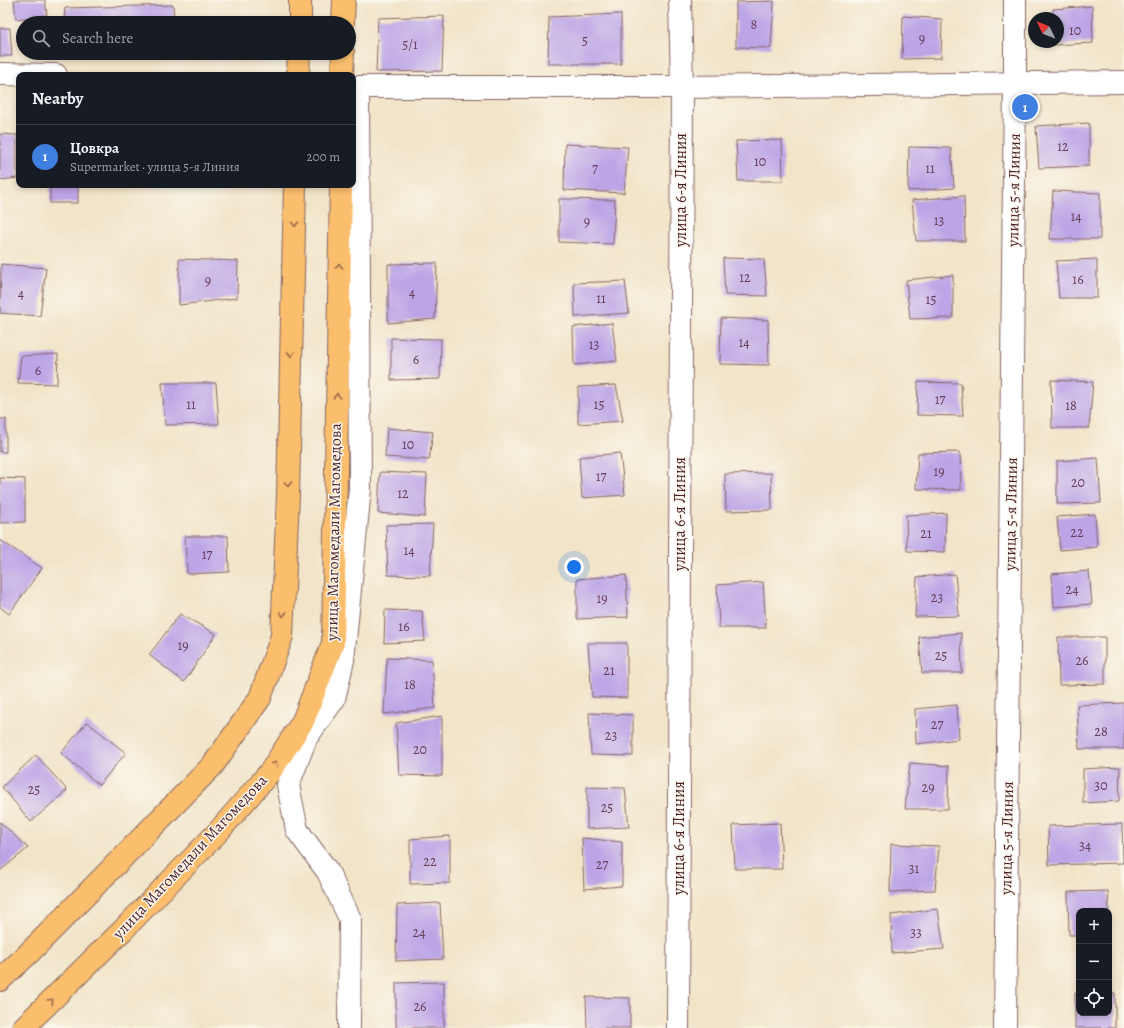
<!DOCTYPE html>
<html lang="en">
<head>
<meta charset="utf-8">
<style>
	:root { --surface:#171b24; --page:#20242c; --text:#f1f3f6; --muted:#9ea1a6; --line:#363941; --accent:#8c9099 }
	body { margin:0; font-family:Alegreya,serif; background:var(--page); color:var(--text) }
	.controls { position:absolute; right:12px; bottom:12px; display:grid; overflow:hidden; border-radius:8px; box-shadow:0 2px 6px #0003 }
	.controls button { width:36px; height:36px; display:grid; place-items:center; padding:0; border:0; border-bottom:1px solid var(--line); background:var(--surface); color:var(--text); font:20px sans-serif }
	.compass { position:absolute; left:1028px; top:12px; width:36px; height:36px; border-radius:50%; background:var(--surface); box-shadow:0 2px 6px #0003; rotate:313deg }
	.you { position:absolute; left:574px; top:567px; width:14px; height:14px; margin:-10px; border:3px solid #fff; border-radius:50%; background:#1a73e8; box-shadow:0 0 0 6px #1a73e833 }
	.badge { display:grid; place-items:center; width:26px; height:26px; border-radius:50%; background:var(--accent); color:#fff; font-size:13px; font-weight:700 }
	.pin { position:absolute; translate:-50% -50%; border:2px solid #fff; box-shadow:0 1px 4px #0006 }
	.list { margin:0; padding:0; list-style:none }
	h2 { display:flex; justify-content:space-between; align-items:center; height:52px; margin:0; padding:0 16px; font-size:17px }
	h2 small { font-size:13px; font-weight:400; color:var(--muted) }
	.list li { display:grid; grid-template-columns:26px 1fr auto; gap:12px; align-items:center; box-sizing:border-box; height:64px; padding:0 16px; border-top:1px solid var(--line) }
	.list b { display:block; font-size:15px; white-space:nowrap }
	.list p { margin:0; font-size:13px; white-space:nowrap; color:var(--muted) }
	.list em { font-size:13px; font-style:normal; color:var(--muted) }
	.icon { flex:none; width:22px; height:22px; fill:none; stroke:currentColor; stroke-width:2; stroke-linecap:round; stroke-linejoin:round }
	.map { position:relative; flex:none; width:1124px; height:1028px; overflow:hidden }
	.search { position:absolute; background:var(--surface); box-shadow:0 2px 6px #0003; left:16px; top:16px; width:340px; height:44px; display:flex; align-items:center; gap:10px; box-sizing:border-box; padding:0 14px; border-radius:22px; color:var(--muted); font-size:15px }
	.panel { position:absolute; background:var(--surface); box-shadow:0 2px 6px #0003; left:16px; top:72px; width:340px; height:116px; border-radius:8px }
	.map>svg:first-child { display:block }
	.building { fill:#bca4e6 }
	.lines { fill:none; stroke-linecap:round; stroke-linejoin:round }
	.street-casing { stroke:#846462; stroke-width:24 }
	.primary-casing { stroke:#846462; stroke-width:24 }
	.street { stroke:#fff; stroke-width:22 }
	.primary { stroke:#fabe6d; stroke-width:22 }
	.oneway { stroke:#996749 }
	.labels { text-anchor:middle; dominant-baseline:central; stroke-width:3; stroke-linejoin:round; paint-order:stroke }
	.number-label { font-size:14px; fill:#66405a }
	.street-label { font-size:16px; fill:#4a1f2b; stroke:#fbf7ec }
</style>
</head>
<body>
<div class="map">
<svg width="1124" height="1028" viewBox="0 0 1124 1028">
	<rect width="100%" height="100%" fill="#fbf7ec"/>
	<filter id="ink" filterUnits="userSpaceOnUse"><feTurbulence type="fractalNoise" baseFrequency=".025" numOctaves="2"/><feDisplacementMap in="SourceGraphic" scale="8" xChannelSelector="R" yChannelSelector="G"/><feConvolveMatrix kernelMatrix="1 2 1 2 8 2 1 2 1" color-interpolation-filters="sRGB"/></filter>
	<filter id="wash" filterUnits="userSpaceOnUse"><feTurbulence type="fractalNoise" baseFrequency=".012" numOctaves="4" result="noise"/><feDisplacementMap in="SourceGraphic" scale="16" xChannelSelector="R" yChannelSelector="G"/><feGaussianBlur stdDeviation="0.9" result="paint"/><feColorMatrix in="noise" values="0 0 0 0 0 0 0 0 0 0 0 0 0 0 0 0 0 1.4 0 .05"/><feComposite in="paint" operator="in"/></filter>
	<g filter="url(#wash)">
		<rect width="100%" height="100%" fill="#f1e4c8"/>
		<g id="blocks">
			<g class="building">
				<polygon points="14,0 45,0 47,15 16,19"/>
				<polygon points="774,1 771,48 736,47 736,2"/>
				<polygon points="173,5 174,23 64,23 65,8"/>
				<polygon points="1092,6 1093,43 1052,45 1052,42 1058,42 1058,18 1053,18 1053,9"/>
				<polygon points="621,14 621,64 548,64 549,17"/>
				<polygon points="444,16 442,71 376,72 378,18"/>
				<polygon points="903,16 942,19 941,58 902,59"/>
				<polygon points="0,28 10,28 12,56 0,56"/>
				<polygon points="63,53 152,53 152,54 63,55"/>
				<polygon points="1089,123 1089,166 1039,168 1036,126"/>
				<polygon points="0,134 17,135 17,178 0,180"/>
				<polygon points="782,140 783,181 738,181 736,141"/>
				<polygon points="565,144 628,147 624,193 564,190"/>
				<polygon points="909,147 951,148 954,188 908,191"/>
				<rect x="50" y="185" width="28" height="18"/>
				<polygon points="1053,191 1100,193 1100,239 1050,239"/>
				<polygon points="964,196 965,241 916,241 912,200"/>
				<polygon points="559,199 615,200 613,244 559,242"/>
				<polygon points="723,258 764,259 767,296 725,295"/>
				<polygon points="179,259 238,261 237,298 179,305"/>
				<polygon points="1097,259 1097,298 1059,298 1056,261"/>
				<polygon points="437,263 435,319 388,323 388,264"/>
				<polygon points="1,264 46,268 40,316 0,313"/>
				<polygon points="953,275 953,318 910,319 906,280"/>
				<polygon points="625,281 629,313 575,317 574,283"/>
				<polygon points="721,318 768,320 769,365 720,364"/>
				<polygon points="612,323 617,361 574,365 573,327"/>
				<polygon points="391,338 441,339 440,379 391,380"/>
				<polygon points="58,354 57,384 18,383 21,356"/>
				<polygon points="1051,380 1093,382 1089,428 1052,428"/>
				<polygon points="918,382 961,383 963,416 917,415"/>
				<polygon points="162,383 216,383 219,424 165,425"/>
				<polygon points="616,385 623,421 578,424 578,387"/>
				<rect x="0" y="419" width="6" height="33"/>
				<polygon points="387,428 433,432 429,460 385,457"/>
				<polygon points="960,452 961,490 916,489 918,453"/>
				<polygon points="620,453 625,495 582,498 579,457"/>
				<polygon points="1098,458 1101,503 1057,504 1057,461"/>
				<polygon points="380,472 427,474 425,517 378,513"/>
				<polygon points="771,473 772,510 726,511 725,474"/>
				<polygon points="0,478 25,479 25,522 0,523"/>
				<polygon points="946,513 945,552 907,551 906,515"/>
				<polygon points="1095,514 1097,547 1060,550 1057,517"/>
				<polygon points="433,524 430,576 388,575 386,525"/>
				<polygon points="185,536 228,536 229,572 187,574"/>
				<polygon points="0,540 42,568 9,614 0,607"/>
				<polygon points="1089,571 1092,604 1054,607 1052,574"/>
				<polygon points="955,574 959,616 915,617 917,577"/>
				<polygon points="626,575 628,617 577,619 577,579"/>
				<polygon points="763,582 766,628 719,628 717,585"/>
				<polygon points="385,610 422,611 425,641 384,643"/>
				<polygon points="180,614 216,634 184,682 149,655"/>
				<polygon points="961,633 962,673 922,673 919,637"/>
				<polygon points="1058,637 1105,637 1105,684 1059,685"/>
				<polygon points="588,643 627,643 627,698 592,697"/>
				<polygon points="387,658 432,660 435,708 384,714"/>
				<polygon points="1124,703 1124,749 1079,749 1077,705"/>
				<polygon points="957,705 959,739 916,744 915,709"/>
				<polygon points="589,713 633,715 633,756 591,755"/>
				<polygon points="442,716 442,776 399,775 396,723"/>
				<polygon points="87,722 126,753 99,785 61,753"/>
				<polygon points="36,755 67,790 31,822 2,787"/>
				<polygon points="910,763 949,766 948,809 905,809"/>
				<polygon points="1120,767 1119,801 1083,803 1083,769"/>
				<polygon points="587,787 625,788 629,827 587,829"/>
				<polygon points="0,822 28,848 0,871"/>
				<polygon points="780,823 782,869 735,869 733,825"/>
				<polygon points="1122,824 1123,863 1049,865 1048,826"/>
				<polygon points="450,836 450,883 410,884 410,839"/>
				<polygon points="582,838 622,842 622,886 584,889"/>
				<polygon points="891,844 939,846 935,890 890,892"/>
				<polygon points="1108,891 1109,911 1079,911 1079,935 1069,935 1068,892"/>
				<polygon points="440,903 443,959 396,961 397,905"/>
				<polygon points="938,909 944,949 892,953 891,915"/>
				<polygon points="444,982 444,1028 396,1028 396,983"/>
				<polygon points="1075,993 1079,993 1079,1013 1109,1013 1109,993 1115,993 1115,1028 1075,1028"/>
				<polygon points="586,997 630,998 630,1028 587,1028"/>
			</g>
		</g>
	</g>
	<g filter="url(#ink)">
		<use href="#blocks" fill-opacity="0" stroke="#846462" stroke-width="1"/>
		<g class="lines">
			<defs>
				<g id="street">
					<polyline points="0,74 56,75"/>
					<polyline points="353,87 682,87 1124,82"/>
					<polyline points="349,1028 350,919 328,872 297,830 288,785 306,738 334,699 343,660 360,489 358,88"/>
					<polyline points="678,1028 682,87 680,0"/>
					<polyline points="1005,1028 1015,83 1015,0"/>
				</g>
				<g id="primary">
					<polyline points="300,23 300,0"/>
					<polyline points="343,23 344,0"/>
					<polyline points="298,75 299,53"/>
					<polyline points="342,75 343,53"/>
					<polyline points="0,980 29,953 213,765 260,698 282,636 288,495 295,185"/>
					<polyline points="23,1028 122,931 218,832 270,772 303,721 333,643 341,185"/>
				</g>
			</defs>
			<use href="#street" class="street-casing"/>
			<use href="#primary" class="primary-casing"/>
			<use href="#street" class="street"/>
			<use href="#primary" class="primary"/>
		</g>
		<defs><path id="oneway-chevron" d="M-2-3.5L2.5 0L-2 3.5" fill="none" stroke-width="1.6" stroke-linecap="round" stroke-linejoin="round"/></defs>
		<g class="oneway">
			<use href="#oneway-chevron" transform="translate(295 224) rotate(91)"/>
			<use href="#oneway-chevron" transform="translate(339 266) rotate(-89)"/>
			<use href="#oneway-chevron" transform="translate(291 354) rotate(91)"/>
			<use href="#oneway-chevron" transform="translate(337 396) rotate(-89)"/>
			<use href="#oneway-chevron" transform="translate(288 484) rotate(91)"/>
			<use href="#oneway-chevron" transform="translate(283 614) rotate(92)"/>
			<use href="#oneway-chevron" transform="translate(275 764) rotate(-57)"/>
			<use href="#oneway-chevron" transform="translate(51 1001) rotate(-45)"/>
		</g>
	</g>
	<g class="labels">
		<g class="number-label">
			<text x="754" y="24">8</text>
			<text x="1075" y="30">10</text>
			<text x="922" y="38">9</text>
			<text x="585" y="40">5</text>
			<text x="410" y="44">5/1</text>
			<text x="1063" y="146">12</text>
			<text x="760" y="161">10</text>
			<text x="595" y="168">7</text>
			<text x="930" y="168">11</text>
			<text x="1076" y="216">14</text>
			<text x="939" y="220">13</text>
			<text x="587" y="221">9</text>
			<text x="745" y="277">12</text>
			<text x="1078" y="279">16</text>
			<text x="208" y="280">9</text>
			<text x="412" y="292">4</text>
			<text x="21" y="293">4</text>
			<text x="601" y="298">11</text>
			<text x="931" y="299">15</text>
			<text x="744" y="342">14</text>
			<text x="594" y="344">13</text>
			<text x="416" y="359">6</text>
			<text x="38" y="370">6</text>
			<text x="940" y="399">17</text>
			<text x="191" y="404">11</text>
			<text x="599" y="404">15</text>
			<text x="1071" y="405">18</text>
			<text x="408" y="444">10</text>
			<text x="939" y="471">19</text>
			<text x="601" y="476">17</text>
			<text x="1078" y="482">20</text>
			<text x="403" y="493">12</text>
			<text x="1077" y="532">22</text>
			<text x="926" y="533">21</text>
			<text x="409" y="550">14</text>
			<text x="207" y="554">17</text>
			<text x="1072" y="589">24</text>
			<text x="937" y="597">23</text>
			<text x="602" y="598">19</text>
			<text x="404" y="626">16</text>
			<text x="183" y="645">19</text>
			<text x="941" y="655">25</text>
			<text x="1082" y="660">26</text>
			<text x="609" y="670">21</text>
			<text x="410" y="684">18</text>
			<text x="937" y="724">27</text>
			<text x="1101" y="731">28</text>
			<text x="611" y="735">23</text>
			<text x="420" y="749">20</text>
			<text x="1101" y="785">30</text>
			<text x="928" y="787">29</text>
			<text x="34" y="789">25</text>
			<text x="607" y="807">25</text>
			<text x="1085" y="845">34</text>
			<text x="430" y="861">22</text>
			<text x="602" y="864">27</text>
			<text x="914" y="868">31</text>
			<text x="419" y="932">24</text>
			<text x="916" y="932">33</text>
			<text x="420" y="1006">26</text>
		</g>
		<g class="street-label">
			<text transform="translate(681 190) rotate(-90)">улица 6-я Линия</text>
			<text transform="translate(1014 190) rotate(-89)">улица 5-я Линия</text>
			<text transform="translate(680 514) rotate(-90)">улица 6-я Линия</text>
			<text transform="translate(1011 514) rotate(-89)">улица 5-я Линия</text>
			<text transform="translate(334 532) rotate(-89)">улица Магомедали Магомедова</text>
			<text transform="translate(679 838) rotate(-90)">улица 6-я Линия</text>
			<text transform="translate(1007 838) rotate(-89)">улица 5-я Линия</text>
			<text transform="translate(190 857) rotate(-47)">улица Магомедали Магомедова</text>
		</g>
	</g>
</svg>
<div class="controls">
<button>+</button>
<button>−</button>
<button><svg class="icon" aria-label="locate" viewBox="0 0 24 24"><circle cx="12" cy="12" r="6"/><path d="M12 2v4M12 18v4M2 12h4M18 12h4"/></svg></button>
</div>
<svg class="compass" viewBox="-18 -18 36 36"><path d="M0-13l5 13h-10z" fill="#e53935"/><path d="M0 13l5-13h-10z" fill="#9ea1a6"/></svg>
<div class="you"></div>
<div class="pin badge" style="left:1025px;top:107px;background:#3f7fe0">1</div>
<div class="search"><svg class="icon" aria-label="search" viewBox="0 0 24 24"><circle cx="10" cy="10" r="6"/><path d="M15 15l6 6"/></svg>Search here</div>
<section class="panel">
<h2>Nearby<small></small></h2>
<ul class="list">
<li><span class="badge" style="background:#3f7fe0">1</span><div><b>Цовкра</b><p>Supermarket · улица 5-я Линия</p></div><em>200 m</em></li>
</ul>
</section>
</div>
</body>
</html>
